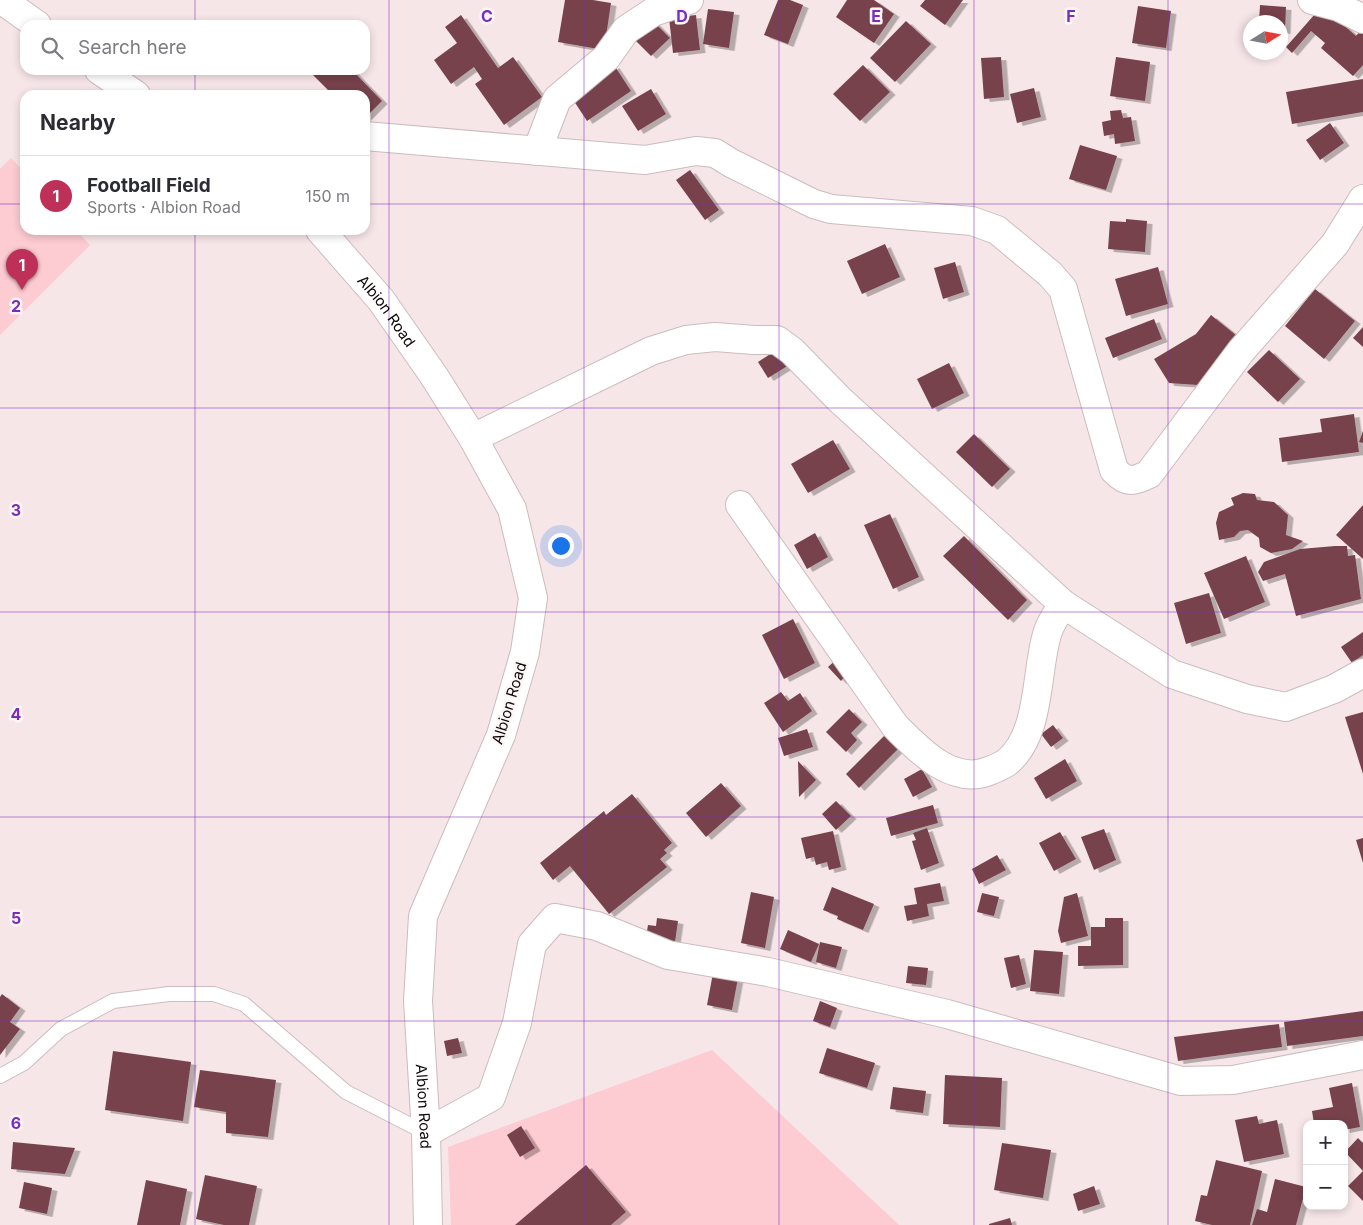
<!DOCTYPE html>
<html lang="en">
<head>
<meta charset="utf-8">
<style>
	:root { --surface:#fff; --page:#f2f2f3; --text:#2b2b33; --muted:#7c7c81; --line:#e1e1e2; --accent:#bf3059 }
	body { margin:0; font-family:Inter,sans-serif; background:var(--page); color:var(--text) }
	.controls { position:absolute; right:15px; bottom:15px; display:grid; overflow:hidden; border-radius:10px; box-shadow:0 2px 8px #0003 }
	.controls button { width:45px; height:45px; display:grid; place-items:center; padding:0; border:0; border-bottom:1px solid var(--line); background:var(--surface); color:var(--text); font:25px sans-serif }
	.compass { position:absolute; left:1243px; top:15px; width:45px; height:45px; border-radius:50%; background:var(--surface); box-shadow:0 2px 8px #0003; rotate:79deg }
	.you { position:absolute; left:560px; top:545px; width:18px; height:18px; margin:-12px; border:4px solid #fff; border-radius:50%; background:#1a73e8; box-shadow:0 0 0 8px #1a73e833 }
	.badge { display:grid; place-items:center; width:32px; height:32px; border-radius:50%; background:var(--accent); color:#fff; font-size:16px; font-weight:700 }
	.pin { position:absolute; translate:-50% -41px; filter:drop-shadow(0 1px 2px #0008) }
	.pin::after { content:''; position:absolute; top:26px; width:18px; height:15px; background:inherit; clip-path:polygon(0 0,100% 0,50% 100%) }
	.list { margin:0; padding:0; list-style:none }
	h2 { display:flex; justify-content:space-between; align-items:center; height:65px; margin:0; padding:0 20px; font-size:21px }
	h2 small { font-size:16px; font-weight:400; color:var(--muted) }
	.list li { display:grid; grid-template-columns:32px 1fr auto; gap:15px; align-items:center; box-sizing:border-box; height:80px; padding:0 20px; border-top:1px solid var(--line) }
	.list b { display:block; font-size:19px; white-space:nowrap }
	.list p { margin:0; font-size:16px; white-space:nowrap; color:var(--muted) }
	.list em { font-size:16px; font-style:normal; color:var(--muted) }
	.icon { flex:none; width:28px; height:28px; fill:none; stroke:currentColor; stroke-width:2; stroke-linecap:round; stroke-linejoin:round }
	.map { position:relative; flex:none; width:1363px; height:1225px; overflow:hidden }
	.search { position:absolute; background:var(--surface); box-shadow:0 2px 8px #0003; left:20px; top:20px; width:350px; height:55px; display:flex; align-items:center; gap:12px; box-sizing:border-box; padding:0 18px; border-radius:15px; color:var(--muted); font-size:19px }
	.panel { position:absolute; background:var(--surface); box-shadow:0 2px 8px #0003; left:20px; top:90px; width:350px; height:145px; border-radius:15px }
	.map>svg:first-child { display:block }
	.green { fill:#fdcbd2 }
	.building { fill:#77434c; filter:url(#shadow) }
	.lines { fill:none; stroke-linecap:round; stroke-linejoin:round }
	.service-casing { stroke:#ccbcbe; stroke-width:16 }
	.minor-casing { stroke:#ccbcbe; stroke-width:30 }
	.tertiary-casing { stroke:#ccbcbe; stroke-width:30 }
	.service { stroke:#fff; stroke-width:14 }
	.minor { stroke:#fff; stroke-width:28 }
	.tertiary { stroke:#fff; stroke-width:28 }
	.grid { fill:none; stroke:#7b2cbf; stroke-width:1; stroke-opacity:0.55 }
	.labels { text-anchor:middle; dominant-baseline:central; stroke-width:5; stroke-linejoin:round; paint-order:stroke }
	.street-label { font-size:15px; fill:#0f0a0a; stroke:#fdf6f7 }
	.grid-label { font-size:16px; text-anchor:middle; font-weight:bold; fill:#7b2cbf; stroke:#fdf6f7; stroke-width:5; stroke-linejoin:round; paint-order:stroke }
</style>
</head>
<body>
<div class="map">
<svg width="1363" height="1225" viewBox="0 0 1363 1225">
	<defs>
		<filter id="shadow"><feDropShadow dx="5.5" dy="3" stdDeviation="0" flood-color="#0004"/></filter>
	</defs>
	<rect width="100%" height="100%" fill="#f7e6e8"/>
	<g class="green">
		<polygon points="11,158 25,173 25,230 76,230 90,245 0,335 0,169"/>
		<polygon points="712,1050 899,1225 451,1225 448,1147"/>
	</g>
	<g class="building">
		<polygon points="565,0 593,0 611,3 604,50 558,42"/>
		<polygon points="778,0 790,0 803,5 788,44 764,35"/>
		<polygon points="847,0 874,0 894,14 874,43 836,17"/>
		<polygon points="925,0 963,0 945,25 920,6"/>
		<polygon points="1260,5 1286,7 1285,31 1280,30 1280,22 1259,22"/>
		<polygon points="1138,6 1171,11 1166,48 1132,43"/>
		<polygon points="1322,6 1356,36 1362,29 1363,30 1363,65 1353,76 1321,48 1325,43 1311,31 1292,53 1286,47"/>
		<polygon points="708,9 734,12 729,48 703,44"/>
		<polygon points="461,15 498,68 513,57 542,97 504,125 475,84 482,79 474,67 451,84 434,60 457,43 445,27"/>
		<polygon points="696,15 700,50 673,53 669,18"/>
		<polygon points="652,20 670,38 651,56 633,38"/>
		<polygon points="906,21 931,44 895,82 870,58"/>
		<polygon points="1001,57 1004,97 984,99 981,58"/>
		<polygon points="1116,57 1150,62 1145,101 1110,96"/>
		<polygon points="614,65 631,91 587,121 570,95"/>
		<polygon points="863,65 890,92 860,121 833,94"/>
		<polygon points="315,70 352,70 382,101 365,118 365,95 333,95 312,74"/>
		<polygon points="1363,79 1363,112 1292,124 1286,92"/>
		<polygon points="1034,88 1041,117 1017,123 1010,94"/>
		<polygon points="651,89 666,114 638,131 622,106"/>
		<polygon points="1121,110 1123,118 1131,117 1135,141 1115,144 1114,134 1104,136 1102,122 1111,120 1110,111"/>
		<polygon points="1330,123 1344,143 1320,160 1306,140"/>
		<polygon points="1080,145 1117,156 1106,190 1069,179"/>
		<polygon points="690,170 719,210 705,220 676,180"/>
		<polygon points="1126,219 1147,221 1145,252 1108,249 1110,221 1126,222"/>
		<polygon points="885,244 900,277 862,294 847,261"/>
		<polygon points="955,262 964,292 943,299 934,268"/>
		<polygon points="1158,267 1168,304 1126,316 1115,279"/>
		<polygon points="1315,289 1355,321 1324,359 1285,326"/>
		<polygon points="1211,315 1237,336 1198,385 1169,383 1154,359 1196,334"/>
		<polygon points="1154,319 1162,339 1113,358 1105,338"/>
		<polygon points="1363,327 1363,347 1353,338"/>
		<polygon points="778,349 789,365 768,378 758,362"/>
		<polygon points="1269,350 1300,379 1278,402 1247,372"/>
		<polygon points="949,363 964,393 932,409 917,379"/>
		<polygon points="1354,414 1359,452 1282,462 1279,438 1322,432 1320,419"/>
		<polygon points="1363,431 1363,443 1359,442"/>
		<polygon points="974,434 1010,469 992,487 956,452"/>
		<polygon points="833,440 850,469 808,493 791,464"/>
		<polygon points="1243,493 1255,494 1257,500 1274,502 1288,515 1286,535 1303,541 1292,549 1271,553 1260,547 1259,538 1248,530 1240,531 1234,537 1219,540 1216,523 1219,512 1234,505 1231,498"/>
		<polygon points="1363,505 1363,559 1336,535"/>
		<polygon points="890,514 919,577 893,589 864,525"/>
		<polygon points="815,533 828,557 807,569 794,545"/>
		<polygon points="964,536 1027,600 1008,620 943,556"/>
		<polygon points="1335,546 1347,546 1348,556 1355,555 1361,599 1296,616 1285,574 1263,581 1258,572 1264,562 1300,549"/>
		<polygon points="1246,556 1265,602 1224,619 1204,573"/>
		<polygon points="1209,593 1221,633 1186,644 1174,603"/>
		<polygon points="793,619 815,663 784,679 762,635"/>
		<polygon points="1363,632 1363,655 1352,663 1341,647"/>
		<polygon points="839,657 847,674 841,681 828,667"/>
		<polygon points="781,692 788,701 800,693 812,711 783,732 764,703"/>
		<polygon points="849,709 862,722 851,733 857,740 846,752 826,732"/>
		<polygon points="1363,712 1363,774 1345,717"/>
		<polygon points="1053,725 1063,738 1051,747 1041,734"/>
		<polygon points="807,729 813,747 784,756 778,738"/>
		<polygon points="890,730 903,744 859,788 846,774"/>
		<polygon points="1065,759 1077,781 1046,799 1034,778"/>
		<polygon points="798,761 816,780 799,797"/>
		<polygon points="922,769 932,787 913,797 904,779"/>
		<polygon points="721,783 741,806 706,837 686,813"/>
		<polygon points="632,794 672,843 664,850 667,853 660,859 667,867 609,914 570,866 553,880 540,863 604,811 606,815"/>
		<polygon points="836,801 851,816 836,830 822,814"/>
		<polygon points="933,805 938,823 891,836 886,818"/>
		<polygon points="927,828 939,863 921,870 912,841 916,840 913,833"/>
		<polygon points="1104,829 1116,860 1094,870 1081,837"/>
		<polygon points="833,831 841,867 829,870 827,862 816,865 814,857 806,859 801,838"/>
		<polygon points="1060,832 1076,859 1054,871 1039,843"/>
		<polygon points="1363,838 1363,863 1356,840"/>
		<polygon points="997,855 1006,870 979,884 972,869"/>
		<polygon points="940,883 944,901 927,904 929,916 907,921 904,906 917,904 914,888"/>
		<polygon points="832,887 874,904 863,930 837,919 838,916 823,910"/>
		<polygon points="751,892 774,897 765,948 741,943"/>
		<polygon points="982,893 999,897 994,916 977,912"/>
		<polygon points="1077,893 1088,936 1061,943 1058,931 1064,897"/>
		<polygon points="657,918 678,921 675,942 646,937 648,925 656,926"/>
		<polygon points="1105,918 1123,918 1123,965 1078,966 1078,946 1091,946 1091,927 1105,927"/>
		<polygon points="788,930 819,944 811,962 780,949"/>
		<polygon points="820,942 842,947 836,968 816,962"/>
		<polygon points="1034,950 1063,952 1059,994 1030,991"/>
		<polygon points="1019,955 1026,984 1011,988 1004,958"/>
		<polygon points="908,966 928,968 926,985 906,983"/>
		<polygon points="713,973 738,978 732,1010 707,1005"/>
		<polygon points="2,994 20,1008 10,1022 20,1029 0,1055 0,997"/>
		<polygon points="820,1001 837,1008 830,1027 813,1021"/>
		<polygon points="1363,1011 1363,1036 1287,1046 1284,1022"/>
		<polygon points="1279,1024 1282,1047 1178,1061 1174,1037"/>
		<polygon points="458,1038 462,1053 447,1056 444,1041"/>
		<polygon points="827,1048 875,1063 867,1088 819,1073"/>
		<polygon points="113,1051 191,1062 183,1121 105,1110"/>
		<polygon points="200,1070 276,1080 268,1137 226,1133 226,1112 194,1107"/>
		<polygon points="945,1075 1002,1078 1000,1127 943,1124"/>
		<polygon points="1352,1083 1360,1127 1344,1130 1344,1124 1314,1124 1312,1111 1333,1107 1329,1088"/>
		<polygon points="893,1087 926,1091 923,1113 890,1109"/>
		<polygon points="1257,1116 1259,1124 1277,1120 1284,1154 1244,1162 1235,1120"/>
		<polygon points="521,1126 535,1148 520,1157 507,1135"/>
		<polygon points="1358,1138 1363,1143 1363,1201 1348,1186 1363,1171 1345,1152"/>
		<polygon points="13,1142 75,1148 65,1174 11,1169"/>
		<polygon points="1002,1143 1051,1150 1043,1198 994,1190"/>
		<polygon points="1216,1160 1262,1171 1250,1225 1212,1225 1195,1221 1201,1195 1207,1196"/>
		<polygon points="586,1165 626,1212 611,1225 515,1225"/>
		<polygon points="205,1175 257,1186 249,1225 224,1225 196,1219"/>
		<polygon points="1275,1179 1306,1187 1296,1225 1252,1225 1257,1209 1267,1212"/>
		<polygon points="146,1180 187,1189 180,1225 137,1225"/>
		<polygon points="24,1182 52,1188 47,1214 19,1208"/>
		<polygon points="1094,1186 1100,1204 1078,1211 1073,1194"/>
		<polygon points="1010,1218 1012,1225 989,1225 989,1224"/>
	</g>
	<g class="lines">
		<defs>
			<polyline id="service" points="0,1076 24,1063 61,1029 113,1001 169,994 214,994 244,1004 346,1092 426,1133"/>
			<g id="minor">
				<polyline points="1312,0 1339,7 1363,19"/>
				<path d="M365,136L645,160L696,151L715,153L731,163L814,204L831,209L972,221L997,230L1050,274L1063,289L1114,470C1126,483 1133,482 1149,474L1241,351L1335,244L1363,199"/>
				<polyline points="537,151 557,99 606,58 626,30 653,12 689,0"/>
				<polyline points="473,438 651,351 686,340 715,337 754,340 777,340 792,351 839,399 1063,604 1172,674 1247,699 1286,707 1334,689 1363,673"/>
				<path d="M740,505L895,726C918,749 952,786 989,771C994,769 1001,766 1006,763C1042,735 1035,670 1048,631C1052,621 1057,613 1063,604"/>
				<polyline points="426,1133 491,1097 517,1023 532,944 555,918 597,926 668,955 768,972 947,1014 1181,1081 1233,1080 1363,1055"/>
			</g>
			<g id="tertiary">
				<polyline points="2,0 37,25"/>
				<polyline points="99,70 136,95"/>
				<path id="s1" d="M320,230L381,300L434,376L473,438L512,509L533,598L525,652L501,735L423,916L418,1001L426,1133L428,1225"/>
			</g>
		</defs>
		<use href="#service" class="service-casing"/>
		<use href="#minor" class="minor-casing"/>
		<use href="#tertiary" class="tertiary-casing"/>
		<use href="#service" class="service"/>
		<use href="#minor" class="minor"/>
		<use href="#tertiary" class="tertiary"/>
	</g>
	<path class="grid" d="M195,0V25M389,0V1225M584,0V1225M779,0V1225M974,0V1225M1168,0V1225M195,70V95M0,204H25M365,204H1363M195,230V1225M0,408H1363M0,612H1363M0,817H1363M0,1021H1363"/>
	<g class="labels">
		<g class="street-label">
			<text stroke="none"><textPath href="#s1" startOffset="105">Albion Road</textPath></text>
			<text transform="translate(509 703) rotate(-73)">Albion Road</text>
			<text stroke="none"><textPath href="#s1" startOffset="960">Albion Road</textPath></text>
		</g>
	</g>
	<g class="grid-label">
		<text x="487" y="22">C</text>
		<text x="682" y="22">D</text>
		<text x="876" y="22">E</text>
		<text x="1071" y="22">F</text>
		<text x="16" y="312">2</text>
		<text x="16" y="516">3</text>
		<text x="16" y="720">4</text>
		<text x="16" y="924">5</text>
		<text x="16" y="1129">6</text>
	</g>
</svg>
<div class="controls">
<button>+</button>
<button>−</button>
</div>
<svg class="compass" viewBox="-18 -18 36 36"><path d="M0-13l5 13h-10z" fill="#e53935"/><path d="M0 13l5-13h-10z" fill="#7c7c81"/></svg>
<div class="you"></div>
<div class="pin badge" style="left:22px;top:290px">1</div>
<div class="search"><svg class="icon" aria-label="search" viewBox="0 0 24 24"><circle cx="10" cy="10" r="6"/><path d="M15 15l6 6"/></svg>Search here</div>
<section class="panel">
<h2>Nearby<small></small></h2>
<ul class="list">
<li><span class="badge">1</span><div><b>Football Field</b><p>Sports · Albion Road</p></div><em>150 m</em></li>
</ul>
</section>
</div>
</body>
</html>
